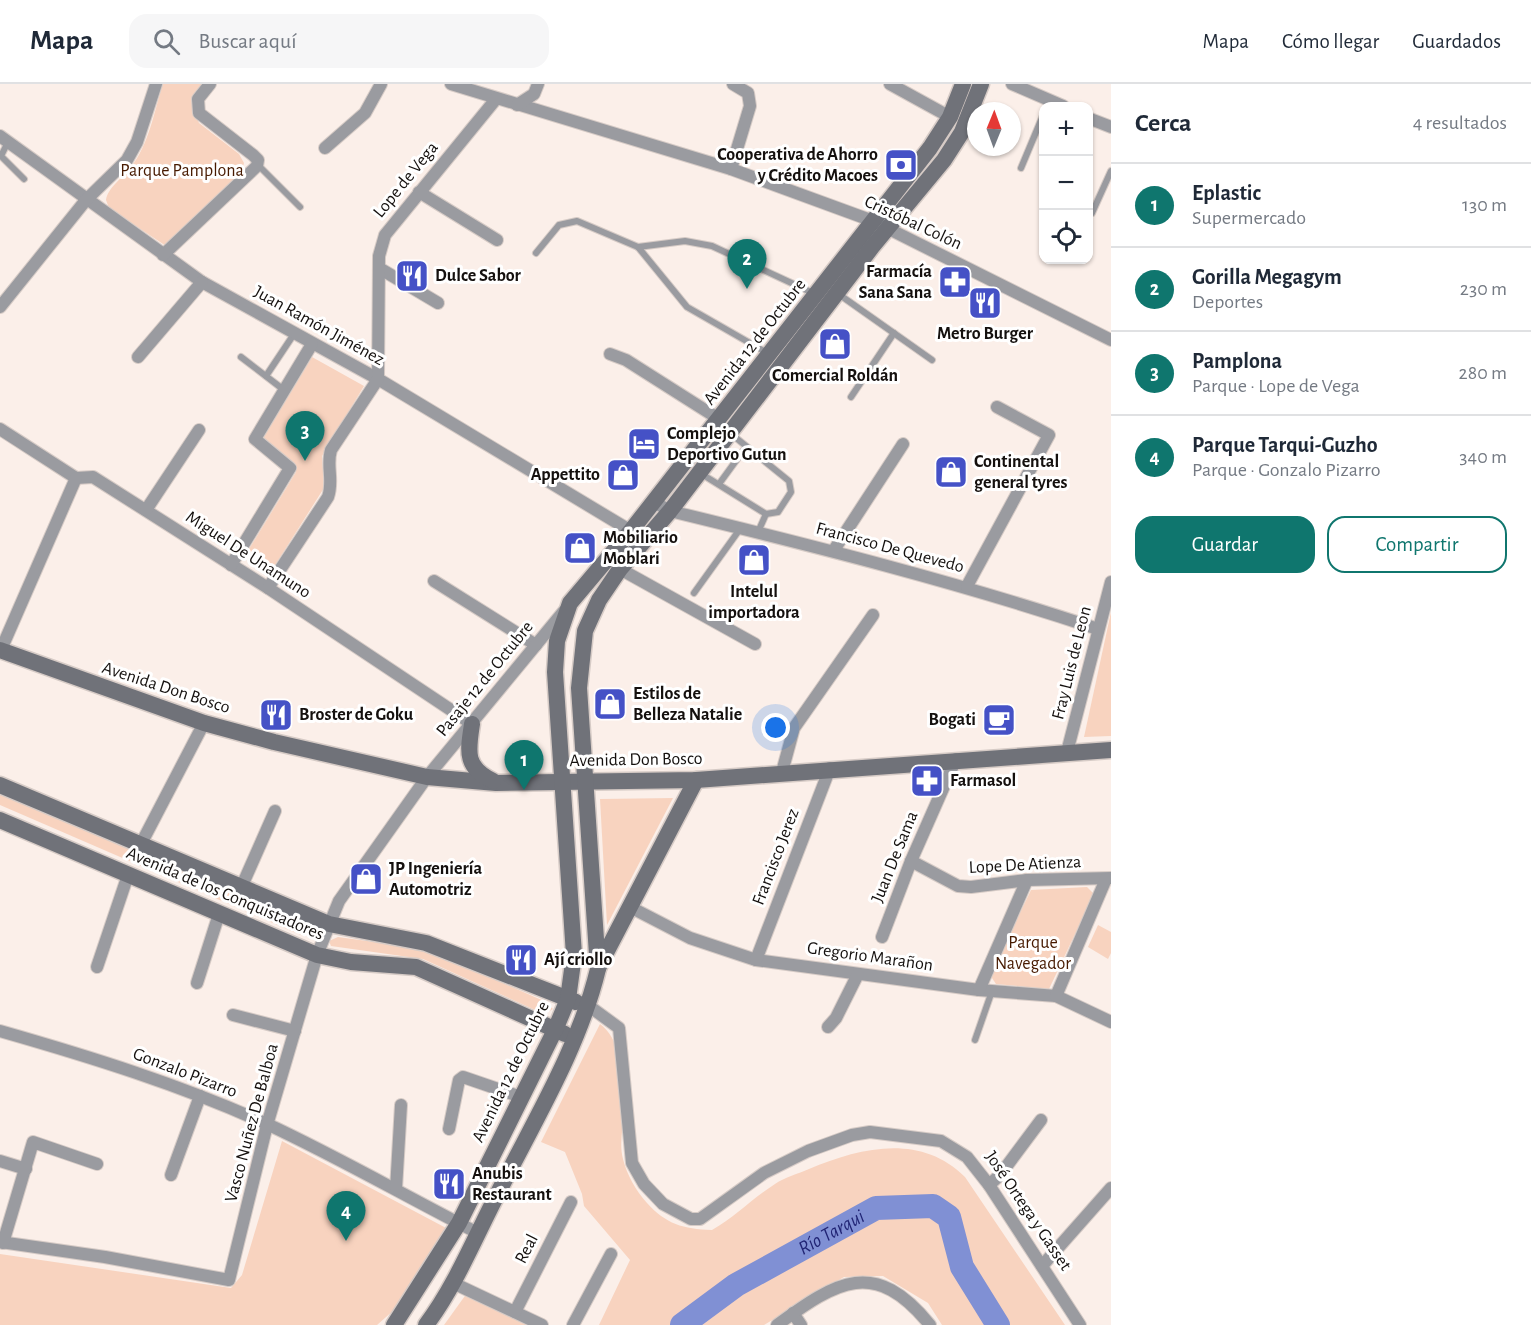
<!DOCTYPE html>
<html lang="es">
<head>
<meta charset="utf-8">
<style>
	:root { --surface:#fff; --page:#f6f6f7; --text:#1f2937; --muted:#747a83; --line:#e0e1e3; --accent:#0f766e }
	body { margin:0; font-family:"Alegreya Sans",sans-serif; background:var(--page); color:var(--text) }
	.controls { position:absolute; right:18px; top:18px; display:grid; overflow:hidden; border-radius:12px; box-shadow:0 2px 4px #0004 }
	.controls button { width:54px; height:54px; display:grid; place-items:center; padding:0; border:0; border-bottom:2px solid var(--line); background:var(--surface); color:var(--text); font:30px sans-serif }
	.compass { position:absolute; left:967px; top:18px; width:54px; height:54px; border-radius:50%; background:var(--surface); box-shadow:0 2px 4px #0004; rotate:1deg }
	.you { position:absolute; left:776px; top:644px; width:21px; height:21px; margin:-15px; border:4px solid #fff; border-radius:50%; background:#1a73e8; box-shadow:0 0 0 9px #1a73e833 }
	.badge { display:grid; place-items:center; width:39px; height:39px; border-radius:50%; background:var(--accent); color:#fff; font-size:20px; font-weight:700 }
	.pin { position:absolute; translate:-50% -50px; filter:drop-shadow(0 2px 3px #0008) }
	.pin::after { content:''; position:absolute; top:32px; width:21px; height:18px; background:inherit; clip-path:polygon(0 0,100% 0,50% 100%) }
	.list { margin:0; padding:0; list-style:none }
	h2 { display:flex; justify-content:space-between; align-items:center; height:78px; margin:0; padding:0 24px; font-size:26px }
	h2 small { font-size:20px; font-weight:400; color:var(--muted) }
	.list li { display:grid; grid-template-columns:39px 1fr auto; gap:18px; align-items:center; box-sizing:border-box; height:84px; padding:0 24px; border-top:2px solid var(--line) }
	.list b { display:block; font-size:22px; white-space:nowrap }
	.list p { margin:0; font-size:20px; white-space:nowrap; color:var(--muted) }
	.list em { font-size:20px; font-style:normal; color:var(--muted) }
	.actions { display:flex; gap:12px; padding:18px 24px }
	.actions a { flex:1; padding:14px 0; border:2px solid var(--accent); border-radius:18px; text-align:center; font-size:21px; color:var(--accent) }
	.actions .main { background:var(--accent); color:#fff }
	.icon { flex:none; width:33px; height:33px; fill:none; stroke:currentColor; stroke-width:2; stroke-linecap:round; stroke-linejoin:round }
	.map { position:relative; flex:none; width:1111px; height:1241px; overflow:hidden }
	header { display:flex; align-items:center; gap:36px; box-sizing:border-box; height:84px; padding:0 30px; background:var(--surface); border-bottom:2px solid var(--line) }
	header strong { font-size:28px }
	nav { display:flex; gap:33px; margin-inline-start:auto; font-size:21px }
	.search { width:420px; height:54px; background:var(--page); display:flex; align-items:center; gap:15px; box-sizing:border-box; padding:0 21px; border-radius:18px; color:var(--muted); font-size:22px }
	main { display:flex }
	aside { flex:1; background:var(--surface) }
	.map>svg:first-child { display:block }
	.green { fill:#f8d3bf }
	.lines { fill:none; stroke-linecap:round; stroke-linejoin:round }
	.river { stroke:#8090d4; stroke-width:24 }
	.service-casing { stroke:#d6cbc6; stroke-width:8 }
	.minor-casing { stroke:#d6cbc6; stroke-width:14 }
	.secondary-casing { stroke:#d6cbc6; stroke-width:19 }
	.service { stroke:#9a9ba0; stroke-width:6 }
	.minor { stroke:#9a9ba0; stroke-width:12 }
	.secondary { stroke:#707279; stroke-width:16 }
	.labels { text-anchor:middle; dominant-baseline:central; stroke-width:6; stroke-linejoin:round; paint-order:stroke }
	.poi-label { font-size:18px; font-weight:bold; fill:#14100e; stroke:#fff; text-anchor:start }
	.park-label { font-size:18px; fill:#471a00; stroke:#fff }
	.street-label { font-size:18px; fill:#14100e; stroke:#fff }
	.water-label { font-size:20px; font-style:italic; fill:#212575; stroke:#fff }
</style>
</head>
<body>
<header>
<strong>Mapa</strong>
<div class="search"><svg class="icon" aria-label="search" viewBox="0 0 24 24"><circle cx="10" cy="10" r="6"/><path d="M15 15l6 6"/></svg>Buscar aquí</div>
<nav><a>Mapa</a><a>Cómo llegar</a><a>Guardados</a></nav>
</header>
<main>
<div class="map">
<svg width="1111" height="1241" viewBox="0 0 1111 1241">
	<rect width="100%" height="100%" fill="#fbefe9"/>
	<g class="green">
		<path d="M163,0H205L196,32L199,39L239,70L244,79L241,91L166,162L109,124L106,116C108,103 123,94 131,83C149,60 154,28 163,0Z"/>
		<polygon points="312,273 364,302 322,372 324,404 272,486 265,488 248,477 246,470 296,388 296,383 263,354"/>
		<polygon points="1111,528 1111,652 1084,653"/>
		<polygon points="0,710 300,838 309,843 311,849 304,852 296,849 0,721"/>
		<polygon points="673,714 607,841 600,715"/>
		<polygon points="1087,803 1094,810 1049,905 996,900 990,891 1031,806"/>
		<polygon points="1098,841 1111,848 1111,869 1108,875 1088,863"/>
		<polygon points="338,853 425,865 544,917 553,925 544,930 423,875 331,862 329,857"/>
		<path d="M600,940C623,957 627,1002 624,1029C623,1044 619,1060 623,1075C627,1091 636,1107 647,1119C666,1140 683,1145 712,1146C735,1133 753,1114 775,1100C785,1093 798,1090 809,1085C861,1063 921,1049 965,1093L1065,1241H942L928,1219L883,1192L844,1193L764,1241H599L630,1176L584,1122L582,1110L565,1068L541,1058Z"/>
		<polygon points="282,1057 448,1145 394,1226 377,1241 0,1241 0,1170 231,1204 242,1191"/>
		<polygon points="467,1209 531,1241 444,1241"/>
	</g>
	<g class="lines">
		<path class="river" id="s1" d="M682,1241L736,1201L876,1124L933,1122L949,1133L962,1183L998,1241"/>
		<defs>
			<g id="service">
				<polyline points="8,58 1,72 24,95"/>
				<polyline points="258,81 300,123"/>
				<polyline points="1021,84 1044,29"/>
				<polyline points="1092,129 1111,87"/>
				<polyline points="638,163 685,157 712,162 815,210"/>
				<polyline points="536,169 559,141 577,137 638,163 687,223 769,270"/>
				<polyline points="837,209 932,276"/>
				<polyline points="241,273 284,306"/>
				<polyline points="266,292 294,250"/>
				<polyline points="851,313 894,249"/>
				<polyline points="700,389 766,430 778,428 791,408 789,397 730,349"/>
				<polyline points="719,400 746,363"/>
				<polyline points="758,448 766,430"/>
				<polyline points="694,509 740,445"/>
				<polyline points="975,956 992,907"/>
			</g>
			<g id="minor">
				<polyline points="451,0 731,85 873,137 1111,256"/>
				<polyline points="890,0 950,33"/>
				<polyline points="1012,0 1063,22"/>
				<polyline points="517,21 534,10 538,0"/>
				<polyline points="1088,34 1111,43"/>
				<polyline points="0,52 202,198 378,295 631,447"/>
				<polyline points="325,64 365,29 381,0"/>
				<polyline points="731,85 750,22 748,9 733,0"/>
				<polyline points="419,108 497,156"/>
				<polyline points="163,171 257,82 258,76 253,71 199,29 198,15 210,0"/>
				<polyline points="379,184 438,219"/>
				<polyline points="0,223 86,116 127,76 137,58 156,0"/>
				<polyline points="610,270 626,276 719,335"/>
				<polyline points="138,273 202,198"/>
				<polyline points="0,345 76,394 93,393 268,504 472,640"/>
				<path d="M654,418L670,427C814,462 957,498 1098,545"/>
				<polyline points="146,426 199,346"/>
				<polyline points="834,466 903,360"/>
				<polyline points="231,481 290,384 255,355 312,260"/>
				<polyline points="620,485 755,560"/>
				<polyline points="434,497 536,561"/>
				<polyline points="967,502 1049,351 997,323"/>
				<path d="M268,504L328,413C334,396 326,382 331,366L378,295L379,172L385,151L496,15"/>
				<polyline points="0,568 76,394"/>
				<polyline points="1067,668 1111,498"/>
				<polyline points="782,688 794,644 873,531"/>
				<polyline points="141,760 204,639"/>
				<polyline points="911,777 958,802 971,803 1027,796 1111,794"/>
				<polyline points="241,804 275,727"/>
				<polyline points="630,823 690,854 756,876 979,906 1056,912 1111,938"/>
				<polyline points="882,853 911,777 956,675"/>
				<polyline points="756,876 830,684"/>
				<polyline points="97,883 128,791"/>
				<polyline points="197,899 219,830"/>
				<polyline points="979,906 1027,796"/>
				<polyline points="1056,912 1106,795"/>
				<polyline points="589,922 619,944 632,1079 644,1100 663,1120 691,1135 700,1135 764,1089 808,1067 852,1051 870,1048 941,1057 967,1073 989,1101 1080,1241"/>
				<polyline points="233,931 295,947"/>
				<polyline points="828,943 836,934 858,890"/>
				<path d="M0,947C91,973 181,1001 267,1040C338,1073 407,1113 478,1149"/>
				<polyline points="449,1045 459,996 463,993 521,1013"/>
				<polyline points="0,1077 26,1085"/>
				<polyline points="171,1091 200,1012"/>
				<polyline points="989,1101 1000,1091 1041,1036"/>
				<polyline points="396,1105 401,1021"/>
				<polyline points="0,1158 105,1173 229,1196 267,1041 317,871 339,817 427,693 564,527"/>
				<polyline points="3,1159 33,1058 97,1080"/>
				<polyline points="1042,1182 1111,1104"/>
				<polyline points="453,1199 542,1241"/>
				<polyline points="515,1228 571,1118"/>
				<polyline points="793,1229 801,1241"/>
				<polyline points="573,1241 611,1170"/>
				<path d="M777,1241C837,1197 875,1173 930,1241"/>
			</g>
			<g id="secondary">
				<polyline points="0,566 204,639 274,658 427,693 496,699 696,696 1111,666"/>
				<path d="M472,640C468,667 464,683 493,697"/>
				<polyline points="0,701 329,840 426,859 576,918"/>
				<polyline points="0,736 317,871 351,878 416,883 565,950"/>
				<polyline points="598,884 696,696"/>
				<polyline points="394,1241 459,1139 555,946 568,915 574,871 555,588 557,557 570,519 630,448 930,64 950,33 963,0"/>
				<path d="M426,1241C456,1201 475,1153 498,1109C534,1037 579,964 598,885L579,604L585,547L599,516L620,485L670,427L872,163L944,76L962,48L981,0"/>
			</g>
		</defs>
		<use href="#service" class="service-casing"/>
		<use href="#minor" class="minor-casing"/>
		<use href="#secondary" class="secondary-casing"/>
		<use href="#service" class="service"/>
		<use href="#minor" class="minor"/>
		<use href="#secondary" class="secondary"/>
	</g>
	<defs>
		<symbol id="bank-square" viewBox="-11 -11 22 22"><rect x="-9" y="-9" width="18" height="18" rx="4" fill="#4551c6" stroke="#fff"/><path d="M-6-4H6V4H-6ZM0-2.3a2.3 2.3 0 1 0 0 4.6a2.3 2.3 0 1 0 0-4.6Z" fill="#fff"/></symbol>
		<symbol id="restaurant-square" viewBox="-11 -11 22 22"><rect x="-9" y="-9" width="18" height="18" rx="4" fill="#4551c6" stroke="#fff"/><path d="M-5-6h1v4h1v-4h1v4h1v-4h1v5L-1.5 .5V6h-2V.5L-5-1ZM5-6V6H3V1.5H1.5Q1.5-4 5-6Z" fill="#fff"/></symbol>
		<symbol id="pharmacy-square" viewBox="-11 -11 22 22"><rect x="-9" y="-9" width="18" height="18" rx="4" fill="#4551c6" stroke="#fff"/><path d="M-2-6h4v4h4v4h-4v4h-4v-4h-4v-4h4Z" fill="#fff"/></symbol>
		<symbol id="shop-square" viewBox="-11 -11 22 22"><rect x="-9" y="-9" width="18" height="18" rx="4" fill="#4551c6" stroke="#fff"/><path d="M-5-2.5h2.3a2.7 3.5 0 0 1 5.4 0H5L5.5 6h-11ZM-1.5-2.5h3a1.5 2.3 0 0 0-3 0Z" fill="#fff"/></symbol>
		<symbol id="hotel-square" viewBox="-11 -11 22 22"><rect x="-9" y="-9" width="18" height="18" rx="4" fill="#4551c6" stroke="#fff"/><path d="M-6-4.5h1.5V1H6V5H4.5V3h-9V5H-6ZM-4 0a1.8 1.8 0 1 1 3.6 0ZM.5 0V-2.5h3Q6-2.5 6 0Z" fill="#fff"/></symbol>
		<symbol id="cafe-square" viewBox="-11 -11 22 22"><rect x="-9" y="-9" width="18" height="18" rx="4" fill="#4551c6" stroke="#fff"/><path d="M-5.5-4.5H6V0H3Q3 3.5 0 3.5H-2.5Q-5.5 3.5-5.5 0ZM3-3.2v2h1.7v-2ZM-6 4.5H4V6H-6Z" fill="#fff"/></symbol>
	</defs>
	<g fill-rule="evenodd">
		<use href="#bank-square" x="882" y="62" width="38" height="38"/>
		<use href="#restaurant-square" x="393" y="173" width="38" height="38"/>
		<use href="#pharmacy-square" x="936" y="179" width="38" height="38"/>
		<use href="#restaurant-square" x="966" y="200" width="38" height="38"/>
		<use href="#shop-square" x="816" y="241" width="38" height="38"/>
		<use href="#hotel-square" x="625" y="341" width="38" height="38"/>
		<use href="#shop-square" x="932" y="369" width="38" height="38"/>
		<use href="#shop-square" x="604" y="372" width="38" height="38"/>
		<use href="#shop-square" x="561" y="445" width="38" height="38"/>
		<use href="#shop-square" x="735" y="457" width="38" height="38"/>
		<use href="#shop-square" x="591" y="601" width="38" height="38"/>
		<use href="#restaurant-square" x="257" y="612" width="38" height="38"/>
		<use href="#cafe-square" x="980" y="617" width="38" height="38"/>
		<use href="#pharmacy-square" x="908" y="678" width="38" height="38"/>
		<use href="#shop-square" x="347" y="776" width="38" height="38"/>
		<use href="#restaurant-square" x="502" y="857" width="38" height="38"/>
		<use href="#restaurant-square" x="430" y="1081" width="38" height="38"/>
	</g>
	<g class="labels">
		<g class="poi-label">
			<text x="878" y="71" text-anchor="end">Cooperativa de Ahorro<tspan x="878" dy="21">y Crédito Macoes</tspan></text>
			<text x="932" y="188" text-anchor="end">Farmacía<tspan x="932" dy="21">Sana Sana</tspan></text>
			<text x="435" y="192">Dulce Sabor</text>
			<text x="985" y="250" text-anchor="middle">Metro Burger</text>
			<text x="835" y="292" text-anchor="middle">Comercial Roldán</text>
			<text x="667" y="350">Complejo<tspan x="667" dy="21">Deportivo Gutun</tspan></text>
			<text x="974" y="378">Continental<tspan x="974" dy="21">general tyres</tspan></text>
			<text x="600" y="391" text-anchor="end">Appettito</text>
			<text x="603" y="454">Mobiliario<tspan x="603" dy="21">Moblari</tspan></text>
			<text x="754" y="508" text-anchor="middle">Intelul<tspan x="754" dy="21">importadora</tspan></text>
			<text x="633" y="610">Estilos de<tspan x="633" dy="21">Belleza Natalie</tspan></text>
			<text x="299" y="631">Broster de Goku</text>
			<text x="976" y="636" text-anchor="end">Bogati</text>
			<text x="950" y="697">Farmasol</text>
			<text x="389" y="785">JP Ingeniería<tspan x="389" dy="21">Automotriz</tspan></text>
			<text x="544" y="876">Ají criollo</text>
			<text x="472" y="1090">Anubis<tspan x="472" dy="21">Restaurant</tspan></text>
		</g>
		<g class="park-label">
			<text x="182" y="87">Parque Pamplona</text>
			<text x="1033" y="859">Parque<tspan x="1033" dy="21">Navegador</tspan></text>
		</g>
		<g class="street-label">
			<text transform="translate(406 96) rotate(-51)">Lope de Vega</text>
			<text transform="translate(913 139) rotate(25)">Cristóbal Colón</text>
			<text transform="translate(319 242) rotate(29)">Juan Ramón Jiménez</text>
			<text transform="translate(755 258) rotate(-52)">Avenida 12 de Octubre</text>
			<text transform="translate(890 464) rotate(15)">Francisco De Quevedo</text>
			<text transform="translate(248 471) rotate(33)">Miguel De Unamuno</text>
			<text transform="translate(1072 579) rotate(-76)">Fray Luis de Leon</text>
			<text transform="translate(485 595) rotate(-51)">Pasaje 12 de Octubre</text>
			<text transform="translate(166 604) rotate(18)">Avenida Don Bosco</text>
			<text transform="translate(636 676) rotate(-1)">Avenida Don Bosco</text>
			<text transform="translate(776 773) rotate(-69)">Francisco Jerez</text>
			<text transform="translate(895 773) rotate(-68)">Juan De Sama</text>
			<text transform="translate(1025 781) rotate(-3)">Lope De Atienza</text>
			<text transform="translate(225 810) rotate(23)">Avenida de los Conquistadores</text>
			<text transform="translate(870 873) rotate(8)">Gregorio Marañon</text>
			<text transform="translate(511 988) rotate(-64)">Avenida 12 de Octubre</text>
			<text transform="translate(185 989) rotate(21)">Gonzalo Pizarro</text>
			<text transform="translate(252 1039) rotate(-75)">Vasco Nuñez De Balboa</text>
			<text transform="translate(1028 1127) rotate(56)">José Ortega y Gasset</text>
			<text transform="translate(527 1165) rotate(-63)">Real</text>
		</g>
		<g class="water-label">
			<text stroke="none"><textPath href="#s1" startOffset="176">Río Tarqui</textPath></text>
		</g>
	</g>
</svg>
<div class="controls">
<button>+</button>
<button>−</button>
<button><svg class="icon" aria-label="locate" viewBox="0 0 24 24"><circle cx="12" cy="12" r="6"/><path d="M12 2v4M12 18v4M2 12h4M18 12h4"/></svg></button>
</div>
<svg class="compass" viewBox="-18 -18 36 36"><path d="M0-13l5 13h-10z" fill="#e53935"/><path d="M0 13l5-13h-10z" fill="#747a83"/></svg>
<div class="you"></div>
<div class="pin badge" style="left:524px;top:706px">1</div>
<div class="pin badge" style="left:747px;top:205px">2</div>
<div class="pin badge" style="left:305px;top:377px">3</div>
<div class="pin badge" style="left:346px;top:1157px">4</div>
</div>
<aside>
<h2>Cerca<small>4 resultados</small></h2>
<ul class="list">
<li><span class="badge">1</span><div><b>Eplastic</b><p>Supermercado</p></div><em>130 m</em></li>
<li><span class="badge">2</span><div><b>Gorilla Megagym</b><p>Deportes</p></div><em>230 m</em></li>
<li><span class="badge">3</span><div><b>Pamplona</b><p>Parque · Lope de Vega</p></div><em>280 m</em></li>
<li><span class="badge">4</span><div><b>Parque Tarqui-Guzho</b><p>Parque · Gonzalo Pizarro</p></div><em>340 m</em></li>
</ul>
<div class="actions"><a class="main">Guardar</a><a>Compartir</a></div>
</aside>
</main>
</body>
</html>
